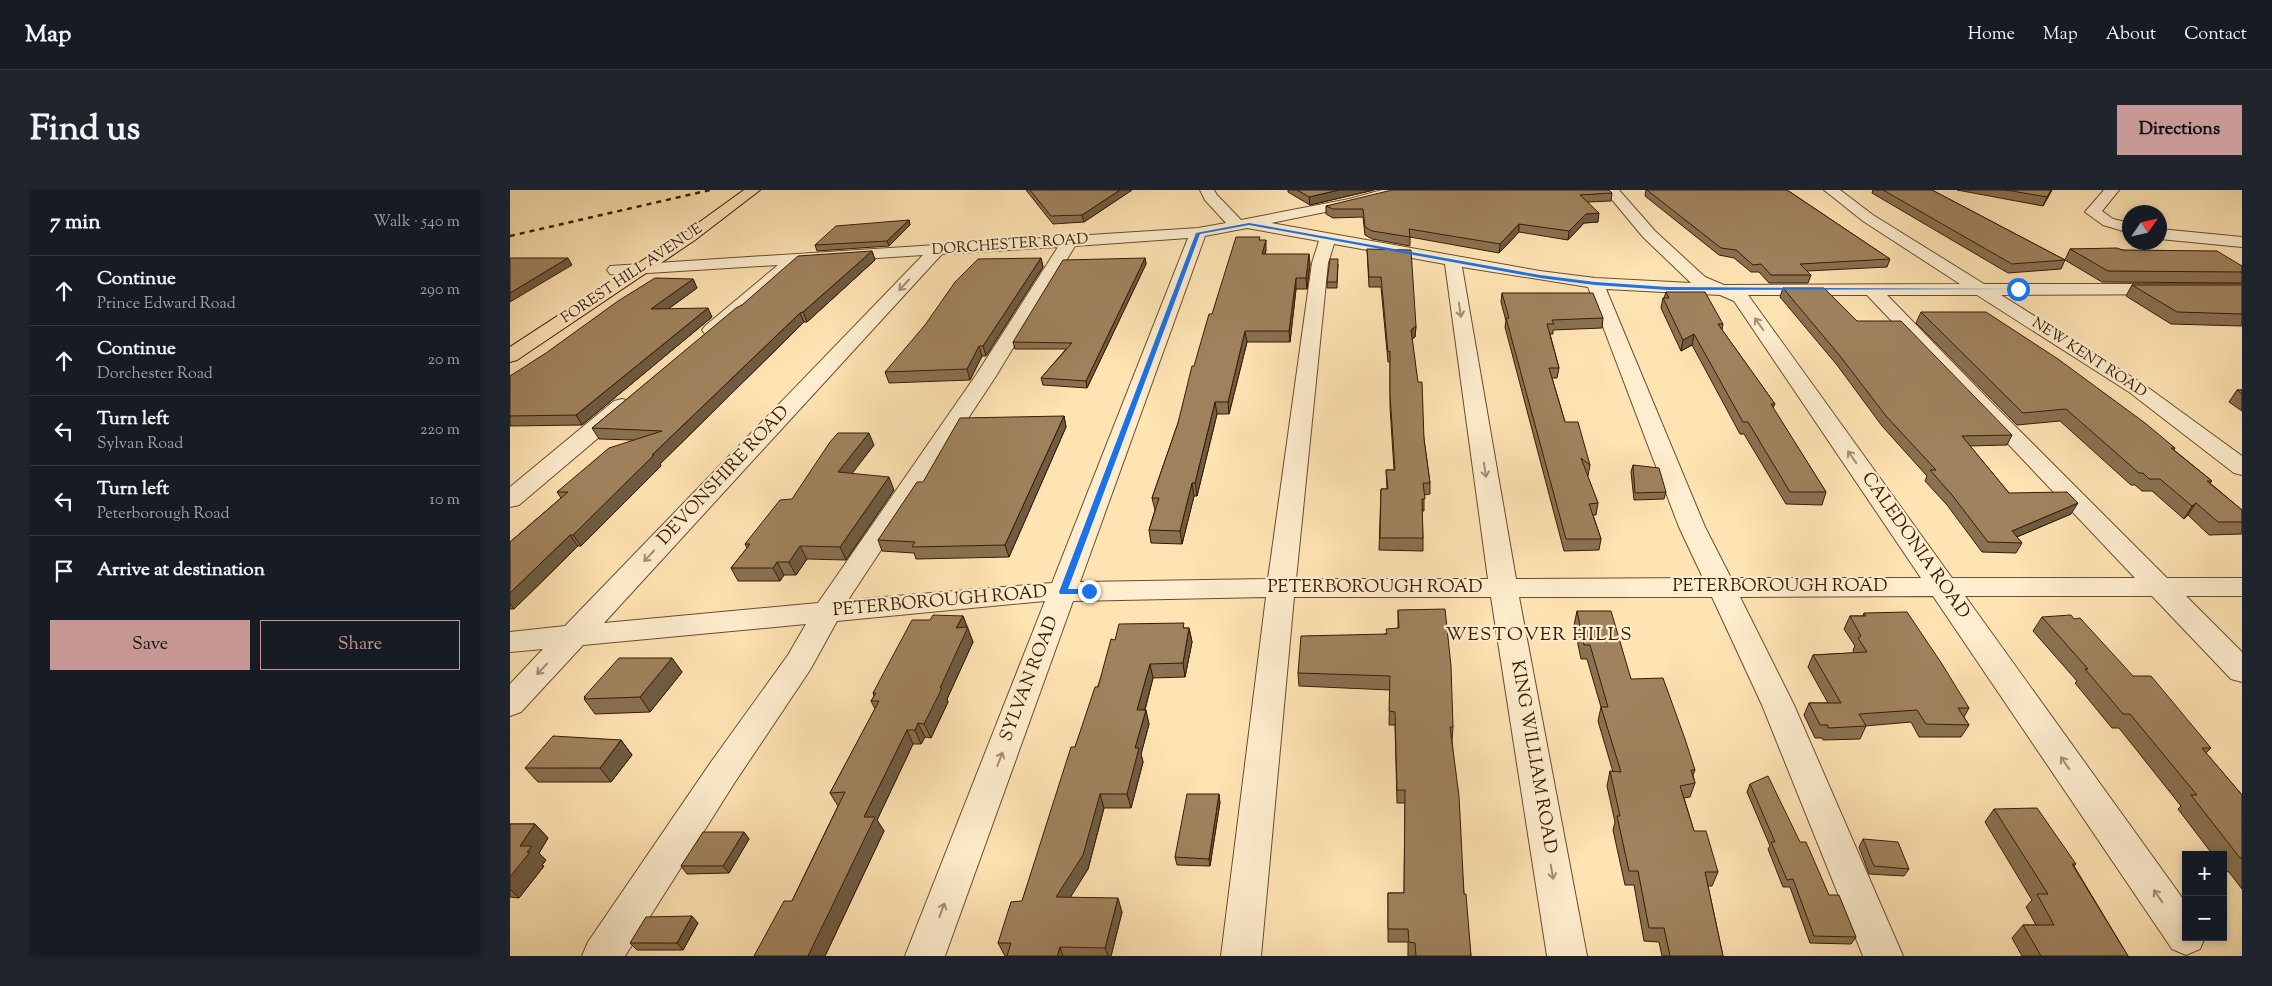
<!DOCTYPE html>
<html lang="en">
<head>
<meta charset="utf-8">
<style>
	:root { --surface:#171b24; --page:#20242c; --text:#f1f3f6; --muted:#9ea1a6; --line:#363941; --accent:#c59692 }
	body { margin:0; font-family:"Sorts Mill Goudy",serif; background:var(--page); color:var(--text) }
	.controls { position:absolute; right:15px; bottom:15px; display:grid; overflow:hidden; border-radius:0px; box-shadow:0 2px 8px #0003 }
	.controls button { width:45px; height:45px; display:grid; place-items:center; padding:0; border:0; border-bottom:1px solid var(--line); background:var(--surface); color:var(--text); font:25px sans-serif }
	.compass { position:absolute; left:1612px; top:15px; width:45px; height:45px; border-radius:50%; background:var(--surface); box-shadow:0 2px 8px #0003; rotate:56deg }
	.stop { position:absolute; width:15px; height:15px; margin:-11px; border:4px solid #1a73e8; border-radius:50%; background:#fff }
	.stop.end { background:#1a73e8; border-color:#fff; box-shadow:0 1px 5px #0008 }
	.list { margin:0; padding:0; list-style:none }
	h2 { display:flex; justify-content:space-between; align-items:center; height:65px; margin:0; padding:0 20px; font-size:21px }
	h2 small { font-size:16px; font-weight:400; color:var(--muted) }
	.list li { display:grid; grid-template-columns:32px 1fr auto; gap:15px; align-items:center; box-sizing:border-box; height:70px; padding:0 20px; border-top:1px solid var(--line) }
	.list b { display:block; font-size:19px; white-space:nowrap }
	.list p { margin:0; font-size:16px; white-space:nowrap; color:var(--muted) }
	.list em { font-size:16px; font-style:normal; color:var(--muted) }
	.actions { display:flex; gap:10px; padding:15px 20px }
	.actions a { flex:1; padding:11px 0; border:1px solid var(--accent); border-radius:0px; text-align:center; font-size:18px; color:var(--accent) }
	.actions .main { background:var(--accent); color:#111 }
	.icon { flex:none; width:28px; height:28px; fill:none; stroke:currentColor; stroke-width:2; stroke-linecap:round; stroke-linejoin:round }
	.map { position:relative; flex:none; width:1732px; height:766px; overflow:hidden; border-radius:0px }
	header { display:flex; align-items:center; gap:30px; box-sizing:border-box; height:70px; padding:0 25px; background:var(--surface); border-bottom:1px solid var(--line) }
	header strong { font-size:24px }
	nav { display:flex; gap:28px; margin-inline-start:auto; font-size:18px }
	.intro { display:flex; align-items:center; justify-content:space-between; box-sizing:border-box; height:120px; padding:0 30px }
	h1 { margin:0; font-size:35px }
	.button { padding:12px 22px; border-radius:0px; background:var(--accent); color:#111; font-size:18px; font-weight:700 }
	main { display:flex; gap:30px; padding:0 30px }
	aside { flex:1; background:var(--surface); border-radius:0px; box-shadow:0 2px 8px #0003 }
	.map>svg:first-child { display:block }
	.lines { fill:none; stroke-linecap:round; stroke-linejoin:round }
	.minor-casing { stroke:#6a4d2e; stroke-width:2 }
	.major-casing { stroke:#391b02; stroke-width:2 }
	.minor { fill:#feedce; fill-rule:evenodd }
	.major { fill:#fee3b3; fill-rule:evenodd }
	.rail { stroke:#391b02; stroke-width:2.5; stroke-dasharray:5 5; stroke-linecap:butt }
	.wall { fill:#897151; stroke:#391b02 }
	.shaded-wall { fill:#6f5c42; stroke:#391b02 }
	.building { fill:#9f835e; stroke:#391b02 }
	.oneway { stroke:#a58e72 }
	.route { fill:#1a73e8 }
	.labels { text-anchor:middle; dominant-baseline:central; stroke-width:4.5; stroke-linejoin:round; paint-order:stroke }
	.far-street-label { font-size:15px; fill:#391b02; stroke:#feedce }
	.street-label { font-size:18px; fill:#391b02; stroke:#feedce }
	.neighbourhood-label { font-size:19px; letter-spacing:1px; fill:#391b02; stroke:#feedce }
</style>
</head>
<body>
<header>
<strong>Map</strong>
<nav><a>Home</a><a>Map</a><a>About</a><a>Contact</a></nav>
</header>
<div class="intro"><h1>Find us</h1><a class="button">Directions</a></div>
<main>
<aside>
<h2>7 min<small>Walk · 540 m</small></h2>
<ul class="list">
<li><svg class="icon" aria-label="ahead" viewBox="0 0 24 24"><path d="M12 20V5M6 11l6-6 6 6"/></svg><div><b>Continue</b><p>Prince Edward Road</p></div><em>290 m</em></li>
<li><svg class="icon" aria-label="ahead" viewBox="0 0 24 24"><path d="M12 20V5M6 11l6-6 6 6"/></svg><div><b>Continue</b><p>Dorchester Road</p></div><em>20 m</em></li>
<li><svg class="icon" aria-label="left" viewBox="0 0 24 24"><path d="M17 20v-9H6M10 6l-5 5 5 5"/></svg><div><b>Turn left</b><p>Sylvan Road</p></div><em>220 m</em></li>
<li><svg class="icon" aria-label="left" viewBox="0 0 24 24"><path d="M17 20v-9H6M10 6l-5 5 5 5"/></svg><div><b>Turn left</b><p>Peterborough Road</p></div><em>10 m</em></li>
<li><svg class="icon" aria-label="arrive" viewBox="0 0 24 24"><path d="M6 21V4h12l-3 4 3 4H6"/></svg><div><b>Arrive at destination</b></div></li>
</ul>
<div class="actions"><a class="main">Save</a><a>Share</a></div>
</aside>
<div class="map">
<svg width="1732" height="766" viewBox="0 0 1732 766">
	<rect width="100%" height="100%" fill="#fee3b3"/>
	<filter id="stains"><feTurbulence type="fractalNoise" baseFrequency=".004" numOctaves="4"/><feColorMatrix values="0 0 0 0 .2 0 0 0 0 .09 0 0 0 0 .02 0 0 0 .5 -.17"/></filter>
	<radialGradient id="worn" r=".72"><stop offset=".6" stop-color="#630" stop-opacity="0"/><stop offset="1" stop-color="#630" stop-opacity=".3"/></radialGradient>
	<g class="lines">
		<defs>
			<g id="minor">
				<path d="M690,0H704L707,5L731,30L839,9L872,0H896L894,3L840,17L761,33L1030,81L1085,88L1181,93L1133,47L1094,0H1109L1145,41L1195,87L1214,95L1450,94L1353,31L1314,0H1330L1363,25L1474,94H1732V104L1491,105L1633,194L1732,266V285L1724,283L1619,202L1467,105H1377L1483,214L1657,388H1732V406H1676L1732,462V492L1721,489L1642,406H1455L1676,713V747H1695L1690,759L1676,765L1662,759L1423,406L1230,407L1284,515L1393,766H1353L1252,515L1202,407H1009L1077,766H1037L981,407H784L751,766H711L756,407L563,411L435,766H395L535,411L327,431L300,480L225,592L115,766H72L78,752L201,572L278,465L296,434L73,455L11,522L0,526V494L33,459L0,462V442L55,436L413,65L290,73L209,144L202,146L195,144L192,140L195,136L268,75L106,85L100,84L97,80L100,76L688,38L716,33L695,10ZM737,38L809,51L802,73L758,389L570,392L695,46ZM678,48L542,393L338,410L486,186L565,56ZM824,54L935,74L978,389H786L818,73ZM548,57L466,185L308,413L94,433L432,64ZM952,77L1078,97L1169,337L1193,388L1006,389ZM1096,99L1210,105L1224,111L1411,388H1221L1195,337ZM1238,105H1357L1625,388H1442Z"/>
				<polygon points="1594,0 1609,0 1592,21 1603,29 1620,33 1620,43 1593,35 1575,22"/>
				<polygon points="1650,39 1732,47 1732,57 1650,49"/>
				<polygon points="112,209 120,211 123,216 120,221 9,315 0,317 0,297 104,211"/>
			</g>
			<polygon id="major" points="234,0 250,0 185,50 7,170 0,172 0,157 173,44"/>
		</defs>
		<use href="#minor" class="minor-casing"/>
		<use href="#major" class="major-casing"/>
		<use href="#minor" class="minor"/>
		<use href="#major" class="major"/>
		<polyline class="rail" points="0,46 200,0"/>
	</g>
	<g class="wall">
		<polygon points="516,0 622,0 574,32 543,34"/>
		<polygon points="778,0 864,0 800,15 778,2"/>
		<polygon points="1136,0 1277,0 1380,69 1377,77 1297,81 1301,85 1298,93 1259,93 1249,82 1241,82 1224,68 1209,65 1135,6"/>
		<polygon points="1363,0 1422,0 1555,70 1551,79 1498,83 1362,3"/>
		<polygon points="1447,0 1542,0 1533,16"/>
		<polygon points="1102,3 1101,11 1078,12 1088,32 1074,33 1058,50 1009,42 989,63 900,47 900,56 862,49 855,45 853,27 823,28 816,24 816,16"/>
		<polygon points="399,30 400,35 379,56 307,61 305,55"/>
		<polygon points="750,50 756,60 755,64 800,74 797,99 786,99 780,152 737,152 719,224 707,224 687,306 684,306 672,354 641,353 639,340 645,320 642,308 668,233 702,124"/>
		<polygon points="857,59 906,136 905,147 902,149 914,249 920,293 920,304 914,305 914,321 912,321 913,348 913,361 869,360 871,299 877,299 876,280 884,280 880,217 880,172 878,172 871,97 859,97"/>
		<polygon points="1560,59 1612,60 1732,76 1732,93 1592,92 1555,70"/>
		<polygon points="362,61 365,70 297,132 294,132 150,274 151,276 71,356 68,356 4,419 0,419 0,352 51,308 47,302 123,250 89,249 82,238 232,115"/>
		<polygon points="531,68 533,77 476,166 472,166 460,190 379,193 375,182"/>
		<polygon points="635,68 636,74 577,198 533,195 531,188 556,159 505,159 503,152"/>
		<polygon points="828,74 827,98 817,98 817,92"/>
		<polygon points="183,89 187,98 158,119 202,127 72,235 0,236 0,186"/>
		<polygon points="1622,95 1732,95 1732,136 1661,134 1616,106"/>
		<polygon points="1273,98 1347,131 1502,245 1497,255 1460,256 1499,303 1561,324 1507,347 1512,353 1506,363 1472,362 1437,315 1415,291 1417,286 1372,236 1327,175 1270,107"/>
		<polygon points="1156,102 1213,134 1212,140 1265,214 1263,218 1316,302 1312,315 1276,314 1234,244 1230,244 1182,155 1171,161 1151,118 1153,108 1154,108"/>
		<polygon points="992,103 1093,128 1092,138 1043,140 1043,144 1040,144 1049,178 1047,188 1042,188 1055,232 1080,275 1078,286 1077,285 1088,313 1086,325 1083,325 1091,349 1089,360 1054,361 995,137 996,131 991,112"/>
		<polygon points="1411,122 1665,258 1664,260 1702,291 1700,293 1732,320 1732,344 1699,345 1678,325 1674,329 1642,301 1632,301 1625,295 1621,295 1550,231 1507,235 1406,133"/>
		<polygon points="1727,200 1732,200 1732,221 1719,212"/>
		<polygon points="554,226 556,237 499,367 406,369 404,363 372,361 368,350 413,292"/>
		<polygon points="364,255 342,283 384,300 336,370 297,369 286,385 274,385 270,391 228,391 221,378 237,358 235,354 282,309"/>
		<polygon points="1123,275 1156,302 1154,309 1124,310 1121,282"/>
		<polygon points="888,420 943,537 942,551 954,704 961,766 898,766 898,752 878,752 878,703 894,703 895,613 887,613 885,535 879,535 880,500 789,496 788,483 888,438"/>
		<polygon points="1067,421 1121,489 1185,580 1183,585 1185,593 1180,607 1174,608 1184,641 1208,682 1202,696 1198,696 1213,766 1152,766 1149,752 1134,751 1124,695 1115,695 1103,640 1105,632 1097,596 1100,581 1103,582 1088,531 1091,517 1077,469 1071,469 1064,435"/>
		<polygon points="1354,423 1459,518 1454,527 1459,535 1451,547 1409,547 1401,532 1355,536 1356,536 1350,549 1313,550 1312,548 1305,548 1294,525 1299,513 1318,513 1298,477 1303,465 1344,463 1343,460 1345,456 1334,439 1340,426 1353,426"/>
		<polygon points="453,426 463,452 437,509 438,512 421,548 415,547 411,554 403,554 367,630 374,641 315,766 244,766 282,711 328,616 320,603 365,519 361,511 364,506 363,503 420,430"/>
		<polygon points="1532,427 1623,486 1701,558 1696,563 1732,605 1732,699 1719,682 1716,681 1713,678 1713,665 1703,665 1668,619 1671,616 1609,538 1602,538 1565,493 1567,491 1523,441"/>
		<polygon points="674,438 679,438 682,452 675,487 643,488 635,520 639,534 631,564 633,572 621,618 594,618 578,679 560,707 612,722 601,766 495,766 488,753 512,711 565,557 605,450"/>
		<polygon points="162,468 172,482 140,522 85,524 74,509 75,508 74,507"/>
		<polygon points="111,550 122,565 101,592 28,592 15,578"/>
		<polygon points="1240,594 1319,705 1346,747 1341,754 1300,753 1280,697 1273,697 1258,659 1260,656 1237,602"/>
		<polygon points="710,612 700,676 667,675 665,667"/>
		<polygon points="1484,619 1566,674 1564,676 1618,766 1512,766 1502,748 1513,735 1526,735 1516,717 1522,710 1475,632"/>
		<polygon points="0,634 25,634 38,648 29,663 36,670 32,675 34,676 9,708 0,707"/>
		<polygon points="234,642 239,649 219,683 177,684 171,676"/>
		<polygon points="1353,649 1399,679 1394,686 1359,684 1349,657"/>
		<polygon points="188,733 173,760 127,760 120,753"/>
	</g>
	<g class="shaded-wall">
		<polygon points="610,0 622,0 574,32 572,25"/>
		<polygon points="829,0 864,0 800,15 799,7"/>
		<polygon points="1541,0 1542,0 1533,16 1537,7"/>
		<polygon points="1089,23 1088,32 1074,33 1058,50 1059,41 1076,24"/>
		<polygon points="399,30 400,35 379,56 377,51"/>
		<polygon points="1009,34 1009,42 989,63 990,54"/>
		<polygon points="756,50 756,60 753,74 752,64"/>
		<polygon points="362,61 365,70 297,132 293,122"/>
		<polygon points="799,64 800,74 797,99 796,88"/>
		<polygon points="58,68 62,75 0,112 0,103"/>
		<polygon points="531,68 533,77 476,166 473,156"/>
		<polygon points="635,68 636,74 577,198 576,191"/>
		<polygon points="786,88 786,99 780,152 779,141"/>
		<polygon points="183,89 187,98 146,128 141,119"/>
		<polygon points="198,118 202,127 72,235 66,225"/>
		<polygon points="290,123 294,132 150,274 151,276 71,356 63,345 142,265"/>
		<polygon points="906,136 905,147 901,150 901,140"/>
		<polygon points="735,141 737,152 719,224 718,212"/>
		<polygon points="1184,144 1182,155 1171,161 1173,150"/>
		<polygon points="469,156 472,166 460,190 457,179"/>
		<polygon points="705,212 707,224 687,306 685,293"/>
		<polygon points="554,226 556,237 499,367 495,355"/>
		<polygon points="359,243 364,255 334,294 328,282"/>
		<polygon points="379,287 384,300 336,370 330,357"/>
		<polygon points="682,293 684,306 672,354 670,341"/>
		<polygon points="1568,313 1561,324 1497,351 1502,341"/>
		<polygon points="1686,313 1678,325 1674,329 1682,316"/>
		<polygon points="60,345 68,356 4,419 0,414 0,403"/>
		<polygon points="290,356 297,369 286,385 279,372"/>
		<polygon points="267,372 274,385 270,391 263,378"/>
		<polygon points="453,426 463,452 437,509 438,512 421,548 414,534 430,498 446,438"/>
		<polygon points="679,438 682,452 675,487 673,473"/>
		<polygon points="162,468 172,482 140,522 130,507"/>
		<polygon points="640,474 643,488 631,534 627,520"/>
		<polygon points="636,520 639,534 631,564 633,572 621,618 617,604 625,558"/>
		<polygon points="408,533 415,547 411,554 405,540"/>
		<polygon points="397,540 403,554 367,630 374,641 315,766 298,766 354,627"/>
		<polygon points="111,550 122,565 101,592 90,578"/>
		<polygon points="590,604 594,618 578,679 552,721 546,707"/>
		<polygon points="709,604 710,612 700,676 699,669"/>
		<polygon points="25,634 38,648 29,663 36,670 32,675 34,676 9,708 0,699 0,687 10,656"/>
		<polygon points="234,642 239,649 219,683 213,676"/>
		<polygon points="608,708 612,722 601,766 598,766 595,758"/>
		<polygon points="182,726 188,733 173,760 167,753"/>
		<polygon points="550,757 553,766 547,766"/>
	</g>
	<g class="building">
		<polygon points="520,0 610,0 572,25 541,26"/>
		<polygon points="787,0 829,0 799,7"/>
		<polygon points="882,0 1099,0 1102,3 1070,5 1089,23 1076,24 1059,41 1009,34 990,54 899,39 900,47 862,41 855,37 853,19 823,19 816,16"/>
		<polygon points="1137,0 1277,0 1380,69 1290,74 1301,85 1261,85 1251,74 1243,75 1226,60 1211,58"/>
		<polygon points="1373,0 1422,0 1555,70 1502,74"/>
		<polygon points="1496,0 1541,0 1537,7"/>
		<polygon points="399,30 377,51 305,55 326,36"/>
		<polygon points="726,47 750,47 749,50 756,50 752,64 799,64 796,88 786,88 779,141 735,141 718,212 705,212 685,293 682,293 670,341 639,340 649,308 642,308 668,233 682,176 684,176 699,124 702,124"/>
		<polygon points="1607,58 1612,60 1707,61 1732,76 1732,82 1598,81 1560,59"/>
		<polygon points="857,59 901,60 906,136 901,140 908,192 912,192 914,249 920,293 913,293 915,309 912,309 913,348 870,348 871,299 878,299 876,280 885,280 880,205 880,161 878,162 871,87 859,87"/>
		<polygon points="362,61 293,122 290,123 142,265 144,265 63,345 60,345 0,403 0,352 58,302 47,302 99,258 152,241 82,238 226,118 232,115 288,66"/>
		<polygon points="0,68 58,68 0,103"/>
		<polygon points="531,68 473,156 469,156 457,179 375,182 415,135 445,92 468,69"/>
		<polygon points="635,68 576,191 531,188 562,153 503,152 553,70"/>
		<polygon points="820,69 828,69 827,92 817,92"/>
		<polygon points="145,88 183,89 141,119 198,118 66,225 0,226 0,186 36,163 108,111"/>
		<polygon points="1622,95 1732,95 1732,124 1667,122"/>
		<polygon points="1273,98 1314,98 1347,131 1391,131 1502,245 1452,246 1499,303 1557,302 1568,313 1502,341 1512,353 1478,352 1442,305 1420,280 1426,280 1376,226 1330,166"/>
		<polygon points="1156,102 1195,102 1213,134 1208,134 1265,214 1261,214 1316,302 1280,302 1238,232 1233,232 1184,144 1173,150 1153,108 1159,108"/>
		<polygon points="992,103 1083,103 1093,128 1042,130 1044,134 1037,134 1049,178 1039,178 1055,232 1068,232 1080,275 1071,268 1088,313 1079,314 1091,349 1056,349 996,128 999,128"/>
		<polygon points="1411,122 1476,122 1548,169 1635,233 1665,258 1661,258 1702,291 1697,291 1732,320 1732,332 1708,332 1686,313 1682,316 1650,289 1639,289 1633,283 1629,283 1556,219 1513,223"/>
		<polygon points="1727,200 1732,200 1732,204"/>
		<polygon points="554,226 495,355 402,357 405,352 368,350 407,292 413,292 450,228"/>
		<polygon points="328,243 359,243 328,282 379,287 330,357 290,356 279,372 267,372 263,378 221,378 240,354 235,354 270,310 282,309 320,252"/>
		<polygon points="1123,275 1149,278 1156,302 1125,303"/>
		<polygon points="935,419 941,476 943,537 940,537 949,606 954,704 956,704 961,766 906,766 905,753 899,752 898,739 878,739 878,703 894,703 895,600 887,600 885,522 879,521 880,486 788,483 791,446 877,444 876,439 889,438 888,420"/>
		<polygon points="1067,421 1101,421 1121,489 1153,488 1175,549 1185,580 1181,580 1185,593 1170,596 1184,641 1196,641 1208,682 1195,682 1213,766 1160,766 1154,738 1139,738 1128,681 1119,681 1107,626 1110,626 1100,581 1111,582 1091,517 1098,517 1080,455 1074,455"/>
		<polygon points="1397,422 1432,474 1459,518 1448,518 1459,535 1416,534 1407,520 1349,524 1356,536 1318,538 1318,535 1310,535 1299,513 1331,513 1303,465 1357,462 1348,448 1351,446 1340,426 1356,426 1354,423"/>
		<polygon points="423,425 453,426 446,438 458,437 430,498 432,498 414,534 408,533 405,540 397,540 354,627 365,627 298,766 244,766 274,711 282,711 335,602 320,603 369,511 361,511 366,503 363,503 402,430 420,430"/>
		<polygon points="1561,425 1564,429 1570,428 1623,486 1641,486 1701,558 1692,558 1732,605 1732,668 1730,668 1681,605 1687,605 1620,524 1613,524 1575,479 1578,479 1532,427"/>
		<polygon points="674,433 673,438 679,438 673,473 640,474 627,520 636,520 625,558 629,558 617,604 590,604 573,665 546,707 608,708 595,758 550,757 547,766 497,766 501,753 488,753 501,712 512,711 561,557 565,557 585,497 588,497 601,449 605,450 609,434"/>
		<polygon points="109,468 162,468 130,507 74,509 76,507 74,507"/>
		<polygon points="43,546 111,550 90,578 15,578"/>
		<polygon points="1258,586 1290,652 1296,652 1319,705 1329,705 1346,747 1304,746 1283,689 1277,690 1261,652 1265,652 1240,594"/>
		<polygon points="677,604 709,604 699,669 665,667"/>
		<polygon points="1527,618 1566,674 1562,674 1618,766 1531,766 1513,735 1544,735 1527,704 1538,704 1484,619"/>
		<polygon points="0,634 25,634 10,656 22,656 17,662 20,662 0,687"/>
		<polygon points="193,642 234,642 213,676 171,676"/>
		<polygon points="1353,649 1388,652 1399,679 1364,676"/>
		<polygon points="182,726 167,753 120,753 136,727"/>
	</g>
	<defs><path id="oneway-shaft" d="M-6 0H5M1.5-3L5.5 0L1.5 3" fill="none" stroke-width="1.6" stroke-linecap="round" stroke-linejoin="round" transform="scale(1.25)"/></defs>
	<g class="oneway">
		<use href="#oneway-shaft" transform="translate(394 95) rotate(133)"/>
		<use href="#oneway-shaft" transform="translate(950 120) rotate(81)"/>
		<use href="#oneway-shaft" transform="translate(1249 134) rotate(-125)"/>
		<use href="#oneway-shaft" transform="translate(1342 267) rotate(-125)"/>
		<use href="#oneway-shaft" transform="translate(975 280) rotate(81)"/>
		<use href="#oneway-shaft" transform="translate(139 366) rotate(133)"/>
		<use href="#oneway-shaft" transform="translate(32 479) rotate(133)"/>
		<use href="#oneway-shaft" transform="translate(490 569) rotate(-69)"/>
		<use href="#oneway-shaft" transform="translate(1555 573) rotate(-125)"/>
		<use href="#oneway-shaft" transform="translate(1042 682) rotate(80)"/>
		<use href="#oneway-shaft" transform="translate(1648 706) rotate(-125)"/>
		<use href="#oneway-shaft" transform="translate(432 720) rotate(-69)"/>
	</g>
	<polygon class="route" points="739,33 1030,85 1085,92 1158,97 1510,99 1158,100 1085,95 1030,88 739,35 690,44 558,399 579,399 583,401 579,404 550,404 549,402 686,43"/>
	<g class="labels">
		<g class="far-street-label">
			<text transform="translate(500 55) rotate(-4)">DORCHESTER ROAD</text>
			<text transform="translate(122 84) rotate(-34)">FOREST HILL AVENUE</text>
			<text transform="translate(1579 168) rotate(33)">NEW KENT ROAD</text>
		</g>
		<g class="street-label">
			<text transform="translate(214 286) rotate(-47)">DEVONSHIRE ROAD</text>
			<text transform="translate(1405 356) rotate(55)">CALEDONIA ROAD</text>
			<text x="1270" y="397">PETERBOROUGH ROAD</text>
			<text x="865" y="398">PETERBOROUGH ROAD</text>
			<text transform="translate(430 412) rotate(-5)">PETERBOROUGH ROAD</text>
			<text transform="translate(520 489) rotate(-69)">SYLVAN ROAD</text>
			<text transform="translate(1023 567) rotate(80)">KING WILLIAM ROAD</text>
		</g>
		<g class="neighbourhood-label">
			<text x="1029" y="445">WESTOVER HILLS</text>
		</g>
	</g>
	<rect width="100%" height="100%" filter="url(#stains)"/>
	<rect width="100%" height="100%" fill="url(#worn)"/>
</svg>
<div class="controls">
<button>+</button>
<button>−</button>
</div>
<svg class="compass" viewBox="-18 -18 36 36"><path d="M0-13l5 13h-10z" fill="#e53935"/><path d="M0 13l5-13h-10z" fill="#9ea1a6"/></svg>
<div class="stop" style="left:1508px;top:99px"></div>
<div class="stop end" style="left:579px;top:401px"></div>
</div>
</main>
</body>
</html>
